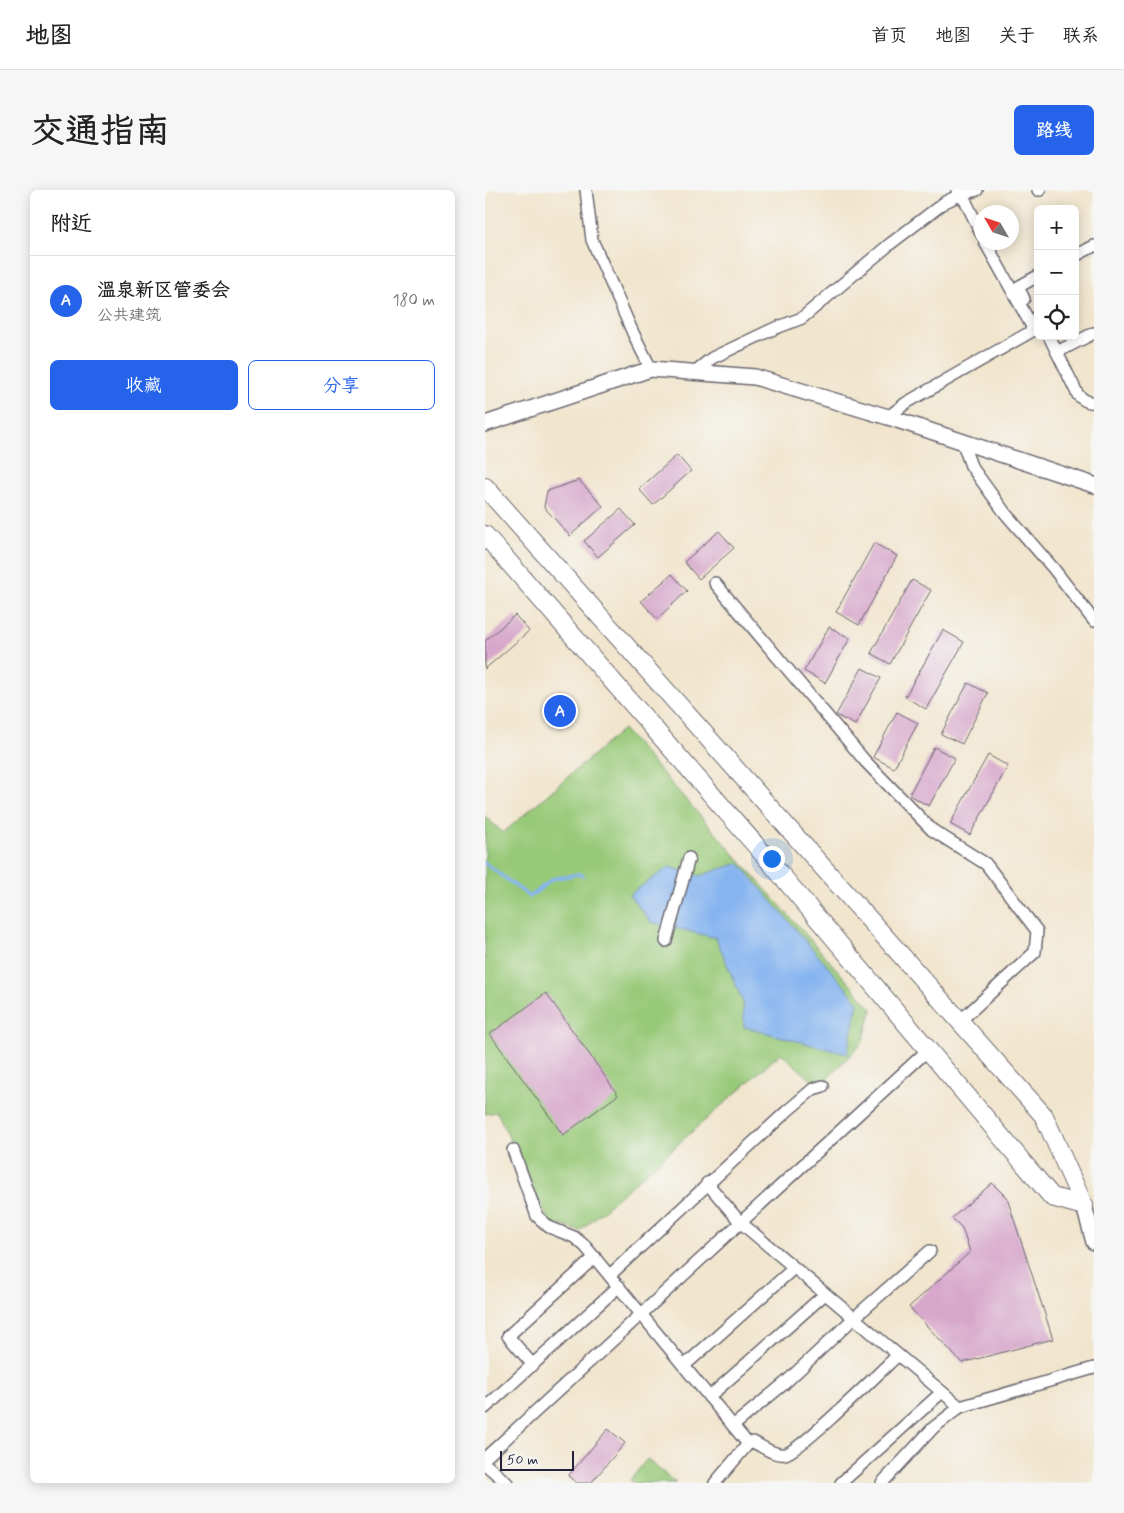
<!DOCTYPE html>
<html lang="zh">
<head>
<meta charset="utf-8">
<style>
	:root { --surface:#fff; --page:#f6f6f6; --text:#222; --muted:#767676; --line:#e0e0e0; --accent:#2563eb }
	body { margin:0; font-family:Mynerve,"LXGW WenKai TC",sans-serif; background:var(--page); color:var(--text) }
	.controls { position:absolute; right:15px; top:15px; display:grid; overflow:hidden; border-radius:8px; box-shadow:0 2px 12px #0003 }
	.controls button { width:45px; height:45px; display:grid; place-items:center; padding:0; border:0; border-bottom:1px solid var(--line); background:var(--surface); color:var(--text); font:25px sans-serif }
	.compass { position:absolute; left:489px; top:15px; width:45px; height:45px; border-radius:50%; background:var(--surface); box-shadow:0 2px 12px #0003; rotate:309deg }
	.scale { position:absolute; left:15px; bottom:12px; width:74px; box-sizing:border-box; padding-left:5px; border:2px solid #22223b; border-top:0; font-size:14px; line-height:18px; white-space:nowrap; color:#22223b; -webkit-text-stroke:4px #f6f6f2; paint-order:stroke }
	.you { position:absolute; left:286px; top:668px; width:18px; height:18px; margin:-12px; border:4px solid #fff; border-radius:50%; background:#1a73e8; box-shadow:0 0 0 8px #1a73e833 }
	.badge { display:grid; place-items:center; width:32px; height:32px; border-radius:50%; background:var(--accent); color:#fff; font-size:16px; font-weight:700 }
	.pin { position:absolute; translate:-50% -50%; border:2px solid #fff; box-shadow:0 1px 5px #0006 }
	.list { margin:0; padding:0; list-style:none }
	h2 { display:flex; justify-content:space-between; align-items:center; height:65px; margin:0; padding:0 20px; font-size:21px }
	h2 small { font-size:16px; font-weight:400; color:var(--muted) }
	.list li { display:grid; grid-template-columns:32px 1fr auto; gap:15px; align-items:center; box-sizing:border-box; height:90px; padding:0 20px; border-top:1px solid var(--line) }
	.list b { display:block; font-size:19px; white-space:nowrap }
	.list p { margin:0; font-size:16px; white-space:nowrap; color:var(--muted) }
	.list em { font-size:16px; font-style:normal; color:var(--muted) }
	.actions { display:flex; gap:10px; padding:15px 20px }
	.actions a { flex:1; padding:11px 0; border:1px solid var(--accent); border-radius:8px; text-align:center; font-size:18px; color:var(--accent) }
	.actions .main { background:var(--accent); color:#fff }
	.icon { flex:none; width:28px; height:28px; fill:none; stroke:currentColor; stroke-width:2; stroke-linecap:round; stroke-linejoin:round }
	.map { position:relative; flex:none; width:609px; height:1293px; overflow:hidden; border-radius:8px }
	header { display:flex; align-items:center; gap:30px; box-sizing:border-box; height:70px; padding:0 25px; background:var(--surface); border-bottom:1px solid var(--line) }
	header strong { font-size:24px }
	nav { display:flex; gap:28px; margin-inline-start:auto; font-size:18px }
	.intro { display:flex; align-items:center; justify-content:space-between; box-sizing:border-box; height:120px; padding:0 30px }
	h1 { margin:0; font-size:35px }
	.button { padding:12px 22px; border-radius:8px; background:var(--accent); color:#fff; font-size:18px; font-weight:700 }
	main { display:flex; gap:30px; padding:0 30px }
	aside { flex:1; background:var(--surface); border-radius:8px; box-shadow:0 2px 12px #0003 }
	.map>svg:first-child { display:block }
	.green { fill:#98c978; stroke:#5d765a }
	.water { fill:#85b4f0; stroke:#546b96 }
	.lines { fill:none; stroke-linecap:round; stroke-linejoin:round }
	.stream { stroke:#85b4f0; stroke-width:3 }
	.building { fill:#d7a7cb }
	.street-casing { stroke:#6a666e; stroke-width:14 }
	.secondary-casing { stroke:#6a666e; stroke-width:18 }
	.primary-casing { stroke:#6a666e; stroke-width:20 }
	.street { stroke:#fff; stroke-width:11 }
	.secondary { stroke:#fff; stroke-width:15 }
	.primary { stroke:#fff; stroke-width:18 }
</style>
</head>
<body>
<header>
<strong>地图</strong>
<nav><a>首页</a><a>地图</a><a>关于</a><a>联系</a></nav>
</header>
<div class="intro"><h1>交通指南</h1><a class="button">路线</a></div>
<main>
<aside>
<h2>附近<small></small></h2>
<ul class="list">
<li><span class="badge">A</span><div><b>温泉新区管委会</b><p>公共建筑</p></div><em>180 m</em></li>
</ul>
<div class="actions"><a class="main">收藏</a><a>分享</a></div>
</aside>
<div class="map">
<svg width="609" height="1293" viewBox="0 0 609 1293">
	<rect width="100%" height="100%" fill="#f6f6f2"/>
	<filter id="ink" filterUnits="userSpaceOnUse"><feTurbulence type="fractalNoise" baseFrequency=".02" numOctaves="2"/><feDisplacementMap in="SourceGraphic" scale="10" xChannelSelector="R" yChannelSelector="G"/><feConvolveMatrix kernelMatrix="1 2 1 2 8 2 1 2 1" color-interpolation-filters="sRGB"/></filter>
	<filter id="wash" filterUnits="userSpaceOnUse"><feTurbulence type="fractalNoise" baseFrequency=".0096" numOctaves="4" result="noise"/><feDisplacementMap in="SourceGraphic" scale="20" xChannelSelector="R" yChannelSelector="G"/><feGaussianBlur stdDeviation="1.12" result="paint"/><feColorMatrix in="noise" values="0 0 0 0 0 0 0 0 0 0 0 0 0 0 0 0 0 1.4 0 .05"/><feComposite in="paint" operator="in"/></filter>
	<g filter="url(#wash)">
		<rect width="100%" height="100%" fill="#f1e5cd"/>
		<g class="green">
			<polygon points="138,539 387,819 378,852 334,897 296,863 95,1041 64,1032 12,922 0,924 0,626 18,643"/>
			<polygon points="162,1269 191,1293 149,1293 145,1290"/>
		</g>
		<polygon class="water" points="254,673 373,812 362,864 259,837 258,812 231,748 166,732 144,705 184,677 214,686"/>
		<g class="lines">
			<polyline class="stream" points="0,673 45,707 67,689 93,684 98,686"/>
		</g>
		<g id="blocks">
			<g class="building">
				<polygon points="192,265 206,281 168,315 154,299"/>
				<polygon points="94,290 118,316 85,346 59,317 62,301"/>
				<polygon points="136,319 150,335 113,367 99,351"/>
				<polygon points="234,341 249,358 214,389 199,372"/>
				<polygon points="389,353 412,366 374,435 351,422"/>
				<polygon points="187,384 202,401 172,429 156,411"/>
				<polygon points="427,390 446,400 405,474 386,463"/>
				<polygon points="30,425 44,441 0,479 0,451"/>
				<polygon points="344,437 365,448 340,493 319,481"/>
				<polygon points="458,440 479,452 441,519 420,507"/>
				<polygon points="377,478 396,488 370,535 351,525"/>
				<polygon points="483,493 503,503 477,554 456,544"/>
				<polygon points="412,522 433,533 409,578 388,567"/>
				<polygon points="449,557 470,568 444,616 424,605"/>
				<polygon points="503,565 523,576 485,645 465,634"/>
				<polygon points="61,803 133,905 78,945 5,844"/>
				<polygon points="507,993 522,1008 568,1149 477,1173 424,1117 485,1062 477,1038 467,1028"/>
				<polygon points="123,1239 140,1253 106,1293 92,1293 83,1286"/>
			</g>
		</g>
	</g>
	<g filter="url(#ink)">
		<use href="#blocks" fill-opacity="0" stroke="#6a666e" stroke-width="1"/>
		<g class="lines">
			<defs>
				<g id="street">
					<polyline points="101,0 107,50 148,143 166,179"/>
					<polyline points="553,0 555,0"/>
					<polyline points="472,1 481,12 497,45"/>
					<polyline points="590,66 609,56"/>
					<polyline points="539,109 533,97 553,86"/>
					<path d="M564,146L593,205C597,209 602,213 609,212"/>
					<polyline points="572,162 609,143"/>
					<polyline points="208,183 227,168 286,140 317,128 405,54 460,12 475,5 492,0"/>
					<polyline points="403,227 421,213 549,140 500,52"/>
					<polyline points="477,251 486,276 520,323 568,378 609,431"/>
					<polyline points="230,393 380,571 447,640 501,674 552,741 550,762 475,831"/>
					<polyline points="181,751 204,668"/>
					<polyline points="28,960 52,1026 64,1037 89,1047 100,1056 263,1254 230,1293"/>
					<polyline points="222,993 255,1032 475,1217"/>
					<polyline points="125,1085 301,922 328,899 338,896"/>
					<polyline points="47,1174 23,1146 110,1067"/>
					<polyline points="199,1176 309,1078"/>
					<polyline points="224,1207 340,1104"/>
					<polyline points="0,1218 134,1096"/>
					<polyline points="248,1236 300,1193 369,1128 445,1061"/>
					<path d="M263,1254L268,1252C277,1256 289,1266 300,1264C315,1261 396,1181 413,1165"/>
					<polyline points="0,1268 444,859"/>
					<polyline points="0,1274 22,1293"/>
					<polyline points="356,1293 457,1202"/>
					<polyline points="397,1293 448,1238 475,1217 609,1178"/>
				</g>
				<g id="secondary">
					<polyline points="0,234 166,179 270,187 403,227 609,295"/>
					<polyline points="599,1016 609,1052"/>
				</g>
				<g id="primary">
					<polyline points="0,297 559,926 599,1016"/>
					<polyline points="0,345 281,667 567,1007 599,1016"/>
				</g>
			</defs>
			<use href="#street" class="street-casing"/>
			<use href="#secondary" class="secondary-casing"/>
			<use href="#primary" class="primary-casing"/>
			<use href="#street" class="street"/>
			<use href="#secondary" class="secondary"/>
			<use href="#primary" class="primary"/>
		</g>
	</g>
</svg>
<div class="controls">
<button>+</button>
<button>−</button>
<button><svg class="icon" aria-label="locate" viewBox="0 0 24 24"><circle cx="12" cy="12" r="6"/><path d="M12 2v4M12 18v4M2 12h4M18 12h4"/></svg></button>
</div>
<svg class="compass" viewBox="-18 -18 36 36"><path d="M0-13l5 13h-10z" fill="#e53935"/><path d="M0 13l5-13h-10z" fill="#767676"/></svg>
<div class="scale">50 m</div>
<div class="you"></div>
<div class="pin badge" style="left:75px;top:521px">A</div>
</div>
</main>
</body>
</html>
